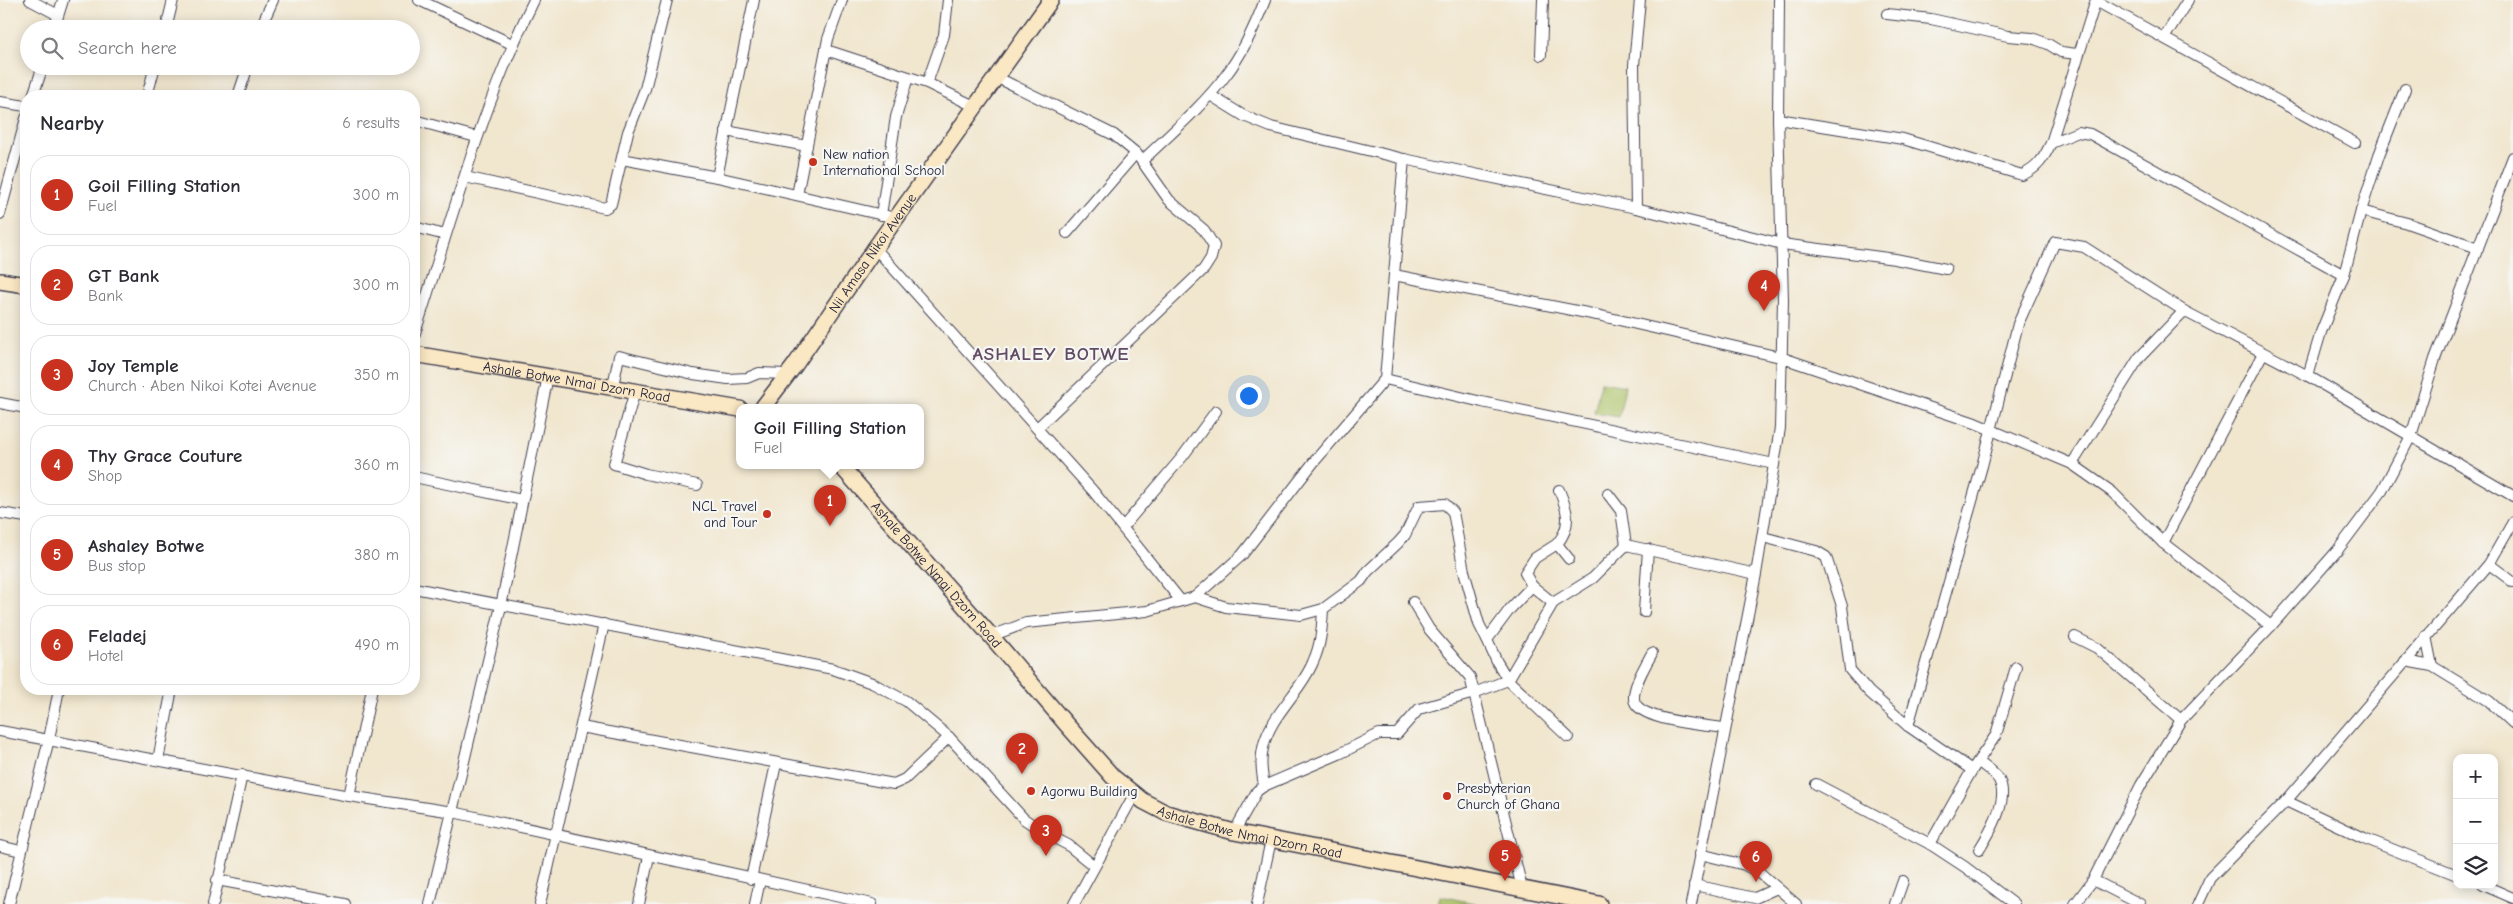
<!DOCTYPE html>
<html lang="en">
<head>
<meta charset="utf-8">
<style>
	:root { --surface:#fff; --page:#f2f2f3; --text:#2b2b33; --muted:#7c7c81; --line:#e1e1e2; --accent:#c8321e }
	body { margin:0; font-family:"Comic Neue",sans-serif; background:var(--page); color:var(--text) }
	.controls { position:absolute; right:15px; bottom:15px; display:grid; overflow:hidden; border-radius:10px; box-shadow:0 2px 12px #0003 }
	.controls button { width:45px; height:45px; display:grid; place-items:center; padding:0; border:0; border-bottom:1px solid var(--line); background:var(--surface); color:var(--text); font:25px sans-serif }
	.you { position:absolute; left:1248px; top:395px; width:18px; height:18px; margin:-12px; border:4px solid #fff; border-radius:50%; background:#1a73e8; box-shadow:0 0 0 8px #1a73e833 }
	.badge { display:grid; place-items:center; width:32px; height:32px; border-radius:50%; background:var(--accent); color:#fff; font-size:16px; font-weight:700 }
	.pin { position:absolute; translate:-50% -41px; filter:drop-shadow(0 1px 2px #0008) }
	.pin::after { content:''; position:absolute; top:26px; width:18px; height:15px; background:inherit; clip-path:polygon(0 0,100% 0,50% 100%) }
	.popup { position:absolute; left:736px; top:404px; width:188px; height:65px; box-sizing:border-box; display:grid; place-content:center; border-radius:10px; background:var(--surface); filter:drop-shadow(0 1px 4px #0005); font-size:16px; white-space:nowrap; color:var(--muted) }
	.popup b { font-size:19px; color:var(--text) }
	.popup::after { content:''; position:absolute; left:50%; top:100%; margin-left:-10px; border:10px solid transparent; border-top-color:var(--surface) }
	.list { margin:0; padding:0; list-style:none }
	h2 { display:flex; justify-content:space-between; align-items:center; height:65px; margin:0; padding:0 20px; font-size:21px }
	h2 small { font-size:16px; font-weight:400; color:var(--muted) }
	.list li { display:grid; grid-template-columns:32px 1fr auto; gap:15px; align-items:center; box-sizing:border-box; height:80px; margin:0 10px 10px; padding:0 10px; border:1px solid var(--line); border-radius:20px }
	.list b { display:block; font-size:19px; white-space:nowrap }
	.list p { margin:0; font-size:16px; white-space:nowrap; color:var(--muted) }
	.list em { font-size:16px; font-style:normal; color:var(--muted) }
	.icon { flex:none; width:28px; height:28px; fill:none; stroke:currentColor; stroke-width:2; stroke-linecap:round; stroke-linejoin:round }
	.map { position:relative; flex:none; width:2513px; height:904px; overflow:hidden }
	.search { position:absolute; background:var(--surface); box-shadow:0 2px 12px #0003; left:20px; top:20px; width:400px; height:55px; display:flex; align-items:center; gap:12px; box-sizing:border-box; padding:0 18px; border-radius:28px; color:var(--muted); font-size:19px }
	.panel { position:absolute; background:var(--surface); box-shadow:0 2px 12px #0003; left:20px; top:90px; width:400px; height:605px; border-radius:20px }
	.map>svg:first-child { display:block }
	.green { fill:#adc368; stroke:#687252 }
	.lines { fill:none; stroke-linecap:round; stroke-linejoin:round }
	.street-casing { stroke:#413f51; stroke-width:12 }
	.secondary-casing { stroke:#413f51; stroke-width:18 }
	.street { stroke:#fff; stroke-width:10 }
	.secondary { stroke:#fae7c3; stroke-width:15 }
	.poi-dot { fill:#c8321e; stroke:#f6f6f2; stroke-width:2 }
	.labels { text-anchor:middle; dominant-baseline:central; stroke-width:4.5; stroke-linejoin:round; paint-order:stroke }
	.poi-label { font-size:14px; fill:#22223b; stroke:#f6f6f2; text-anchor:start }
	.street-label { font-size:14px; fill:#22223b; stroke:#f6f6f2 }
	.district-label { font-size:19px; font-weight:bold; letter-spacing:1px; fill:#624c65; stroke:#f6f6f2 }
</style>
</head>
<body>
<div class="map">
<svg width="2513" height="904" viewBox="0 0 2513 904">
	<rect width="100%" height="100%" fill="#f6f6f2"/>
	<filter id="ink" filterUnits="userSpaceOnUse"><feTurbulence type="fractalNoise" baseFrequency=".02" numOctaves="2"/><feDisplacementMap in="SourceGraphic" scale="10" xChannelSelector="R" yChannelSelector="G"/><feConvolveMatrix kernelMatrix="1 2 1 2 8 2 1 2 1" color-interpolation-filters="sRGB"/></filter>
	<filter id="wash" filterUnits="userSpaceOnUse"><feTurbulence type="fractalNoise" baseFrequency=".0096" numOctaves="4" result="noise"/><feDisplacementMap in="SourceGraphic" scale="20" xChannelSelector="R" yChannelSelector="G"/><feGaussianBlur stdDeviation="1.12" result="paint"/><feColorMatrix in="noise" values="0 0 0 0 0 0 0 0 0 0 0 0 0 0 0 0 0 1.4 0 .05"/><feComposite in="paint" operator="in"/></filter>
	<g filter="url(#wash)">
		<rect width="100%" height="100%" fill="#f1e6ce"/>
		<g class="green">
			<polygon points="1601,382 1625,386 1619,417 1594,413"/>
			<polygon points="1440,896 1478,904 1438,904"/>
		</g>
	</g>
	<g filter="url(#ink)">
		<g class="lines">
			<defs>
				<g id="street">
					<polyline points="30,0 58,15"/>
					<polyline points="419,0 512,44"/>
					<polyline points="2096,1 2355,143"/>
					<polyline points="1887,14 1931,19 2008,36 2032,38 2048,44 2061,52 2077,54"/>
					<polyline points="54,29 63,0"/>
					<polyline points="166,29 173,0"/>
					<polyline points="260,29 273,0"/>
					<polyline points="2164,38 2188,0"/>
					<polyline points="826,50 927,83 976,107"/>
					<polyline points="1541,55 1543,0"/>
					<polyline points="996,77 1114,135 1136,153 1169,200 1204,230 1214,246 1211,258 1204,269 1037,428"/>
					<polyline points="927,83 944,35 948,0"/>
					<polyline points="1210,95 1244,116 1271,127 1404,159 1636,208 1782,244 1895,259 1946,269"/>
					<polyline points="33,96 43,66"/>
					<polyline points="147,96 155,66"/>
					<polyline points="238,96 248,66"/>
					<polyline points="0,102 26,106"/>
					<path d="M1778,119L1903,139L2022,175C2038,168 2044,158 2051,143L2096,0"/>
					<polyline points="414,120 476,137"/>
					<polyline points="726,131 807,146"/>
					<polyline points="2051,143 2078,132 2090,134 2344,275"/>
					<polyline points="622,159 717,177 896,218"/>
					<path d="M1142,161C1171,133 1202,107 1226,75C1243,53 1255,26 1265,0"/>
					<polyline points="465,177 605,208 611,204 628,132 645,89 667,0"/>
					<polyline points="717,177 754,0"/>
					<polyline points="797,195 828,39 842,0"/>
					<polyline points="1636,208 1634,65 1640,0"/>
					<polyline points="2361,211 2407,223 2478,248"/>
					<polyline points="0,214 26,118"/>
					<polyline points="881,215 896,117 908,77"/>
					<polyline points="414,227 445,235"/>
					<polyline points="1067,233 1136,153"/>
					<polyline points="875,248 1093,491 1181,601"/>
					<polyline points="1394,275 1597,315 1780,357 1975,423 2072,464 2112,492 2163,543 2271,626"/>
					<path d="M414,336C451,223 481,107 534,0"/>
					<polyline points="2308,376 2321,332 2344,275 2361,211 2379,155 2405,89"/>
					<polyline points="1385,379 1404,159"/>
					<polyline points="613,386 619,356 693,374 728,379 747,378 759,373 787,374"/>
					<polyline points="635,391 614,464 646,474 697,485"/>
					<polyline points="0,403 26,408"/>
					<polyline points="2072,464 2139,358 2184,311"/>
					<polyline points="414,477 522,500"/>
					<polyline points="1608,494 1621,511 1626,545"/>
					<polyline points="0,513 26,517"/>
					<polyline points="1123,527 1183,456 1216,411"/>
					<polyline points="1763,537 1816,551 1826,557 1842,606 1850,670 1869,692 1908,726 1972,770"/>
					<polyline points="2163,543 2263,353"/>
					<path d="M1557,544C1572,526 1568,511 1559,490"/>
					<polyline points="2489,564 2513,582"/>
					<polyline points="1532,586 1553,603"/>
					<polyline points="414,588 833,669 872,683 906,701 949,737 1024,819 1045,833 1068,845 1094,866"/>
					<polyline points="1195,597 1226,607 1301,615 1323,609 1361,581 1368,571 1398,543 1405,535 1419,506 1445,504 1453,512 1464,571 1479,624 1487,640"/>
					<polyline points="1413,602 1429,629 1470,677 1522,888"/>
					<polyline points="1644,612 1648,549"/>
					<polyline points="991,636 1026,623 1147,611 1195,597 1242,555 1313,463 1385,379 1482,402 1774,464"/>
					<polyline points="2426,636 2432,666"/>
					<polyline points="2075,637 2097,648 2181,720"/>
					<path d="M1652,653C1646,665 1633,685 1634,699C1636,721 1706,725 1724,728"/>
					<polyline points="2405,661 2432,666 2489,701 2513,723"/>
					<polyline points="1908,726 1982,466 2018,324 2055,242 2084,247 2184,311 2308,376 2513,496"/>
					<polyline points="581,727 894,784 905,779 949,737"/>
					<polyline points="0,731 349,796 453,812 872,904"/>
					<polyline points="1568,737 1508,680 1497,662 1487,640 1510,609 1532,586 1525,573 1535,558 1557,544 1569,559"/>
					<polyline points="158,760 172,689"/>
					<path d="M1979,762C1985,767 1995,773 1999,780C2010,800 1989,834 1979,850"/>
					<polyline points="1816,784 1930,844 1965,867 2014,904"/>
					<path d="M1264,786C1262,773 1260,761 1263,748C1270,715 1301,692 1313,662C1321,645 1322,628 1323,609"/>
					<polyline points="349,796 372,689"/>
					<polyline points="2286,801 2364,838 2457,875"/>
					<polyline points="1234,832 1257,791 1264,786 1339,754 1379,734 1397,734 1419,709 1474,693 1508,680 1553,603 1593,578 1626,545 1756,574"/>
					<polyline points="1930,844 1972,770 1996,735 2016,667"/>
					<polyline points="0,846 21,851"/>
					<polyline points="1700,854 1745,865 1760,873 1796,904"/>
					<polyline points="751,879 776,764"/>
					<polyline points="217,880 345,904"/>
					<polyline points="2093,880 2140,904"/>
					<polyline points="1694,885 1755,898 1777,888"/>
					<polyline points="2483,885 2513,898"/>
					<polyline points="9,904 49,739 59,689"/>
					<polyline points="213,904 242,775"/>
					<polyline points="430,904 501,606 548,376"/>
					<polyline points="540,904 604,624"/>
					<polyline points="639,904 649,856"/>
					<polyline points="755,904 760,880"/>
					<polyline points="1074,904 1134,795"/>
					<polyline points="1257,904 1271,840"/>
					<polyline points="1691,904 1756,574 1780,428 1783,300 1778,119 1779,0"/>
					<polyline points="1895,904 1903,881"/>
					<polyline points="2075,904 2093,880 2141,785 2181,720 2271,626 2337,551 2382,491 2411,436 2435,359 2513,157"/>
					<polyline points="2198,904 2210,878 2286,801 2489,564 2513,522"/>
				</g>
				<g id="secondary">
					<polyline points="0,281 26,285"/>
					<path id="s1" d="M414,354L740,409"/>
					<path id="s2" d="M763,407L795,365L875,248L1051,0"/>
					<path id="s3" d="M840,465L991,636L1066,724L1113,777L1143,801L1166,813L1234,832L1599,904"/>
				</g>
			</defs>
			<use href="#street" class="street-casing"/>
			<use href="#secondary" class="secondary-casing"/>
			<use href="#street" class="street"/>
			<use href="#secondary" class="secondary"/>
		</g>
	</g>
	<g class="poi-dot">
		<circle cx="813" cy="162" r="5"/>
		<circle cx="767" cy="514" r="5"/>
		<circle cx="1031" cy="791" r="5"/>
		<circle cx="1447" cy="796" r="5"/>
	</g>
	<g class="labels">
		<g class="poi-label">
			<text x="823" y="154">New nation<tspan x="823" dy="16">International School</tspan></text>
			<text x="757" y="506" text-anchor="end">NCL Travel<tspan x="757" dy="16">and Tour</tspan></text>
			<text x="1457" y="788">Presbyterian<tspan x="1457" dy="16">Church of Ghana</tspan></text>
			<text x="1041" y="791">Agorwu Building</text>
		</g>
		<g class="street-label">
			<text stroke="none"><textPath href="#s2" startOffset="189">Nii Amasa Nikoi Avenue</textPath></text>
			<text stroke="none"><textPath href="#s1" startOffset="165">Ashale Botwe Nmai Dzorn Road</textPath></text>
			<text stroke="none"><textPath href="#s3" startOffset="146">Ashale Botwe Nmai Dzorn Road</textPath></text>
			<text stroke="none"><textPath href="#s3" startOffset="565">Ashale Botwe Nmai Dzorn Road</textPath></text>
		</g>
		<g class="district-label">
			<text x="1051" y="354">ASHALEY BOTWE</text>
		</g>
	</g>
</svg>
<div class="controls">
<button>+</button>
<button>−</button>
<button><svg class="icon" aria-label="layers" viewBox="0 0 24 24"><path d="M12 4l9 5-9 5-9-5zM3 14l9 5 9-5"/></svg></button>
</div>
<div class="you"></div>
<div class="pin badge" style="left:830px;top:526px">1</div>
<div class="popup"><b>Goil Filling Station</b>Fuel</div>
<div class="pin badge" style="left:1022px;top:774px">2</div>
<div class="pin badge" style="left:1046px;top:856px">3</div>
<div class="pin badge" style="left:1764px;top:311px">4</div>
<div class="pin badge" style="left:1505px;top:881px">5</div>
<div class="pin badge" style="left:1756px;top:882px">6</div>
<div class="search"><svg class="icon" aria-label="search" viewBox="0 0 24 24"><circle cx="10" cy="10" r="6"/><path d="M15 15l6 6"/></svg>Search here</div>
<section class="panel">
<h2>Nearby<small>6 results</small></h2>
<ul class="list">
<li><span class="badge">1</span><div><b>Goil Filling Station</b><p>Fuel</p></div><em>300 m</em></li>
<li><span class="badge">2</span><div><b>GT Bank</b><p>Bank</p></div><em>300 m</em></li>
<li><span class="badge">3</span><div><b>Joy Temple</b><p>Church · Aben Nikoi Kotei Avenue</p></div><em>350 m</em></li>
<li><span class="badge">4</span><div><b>Thy Grace Couture</b><p>Shop</p></div><em>360 m</em></li>
<li><span class="badge">5</span><div><b>Ashaley Botwe</b><p>Bus stop</p></div><em>380 m</em></li>
<li><span class="badge">6</span><div><b>Feladej</b><p>Hotel</p></div><em>490 m</em></li>
</ul>
</section>
</div>
</body>
</html>
